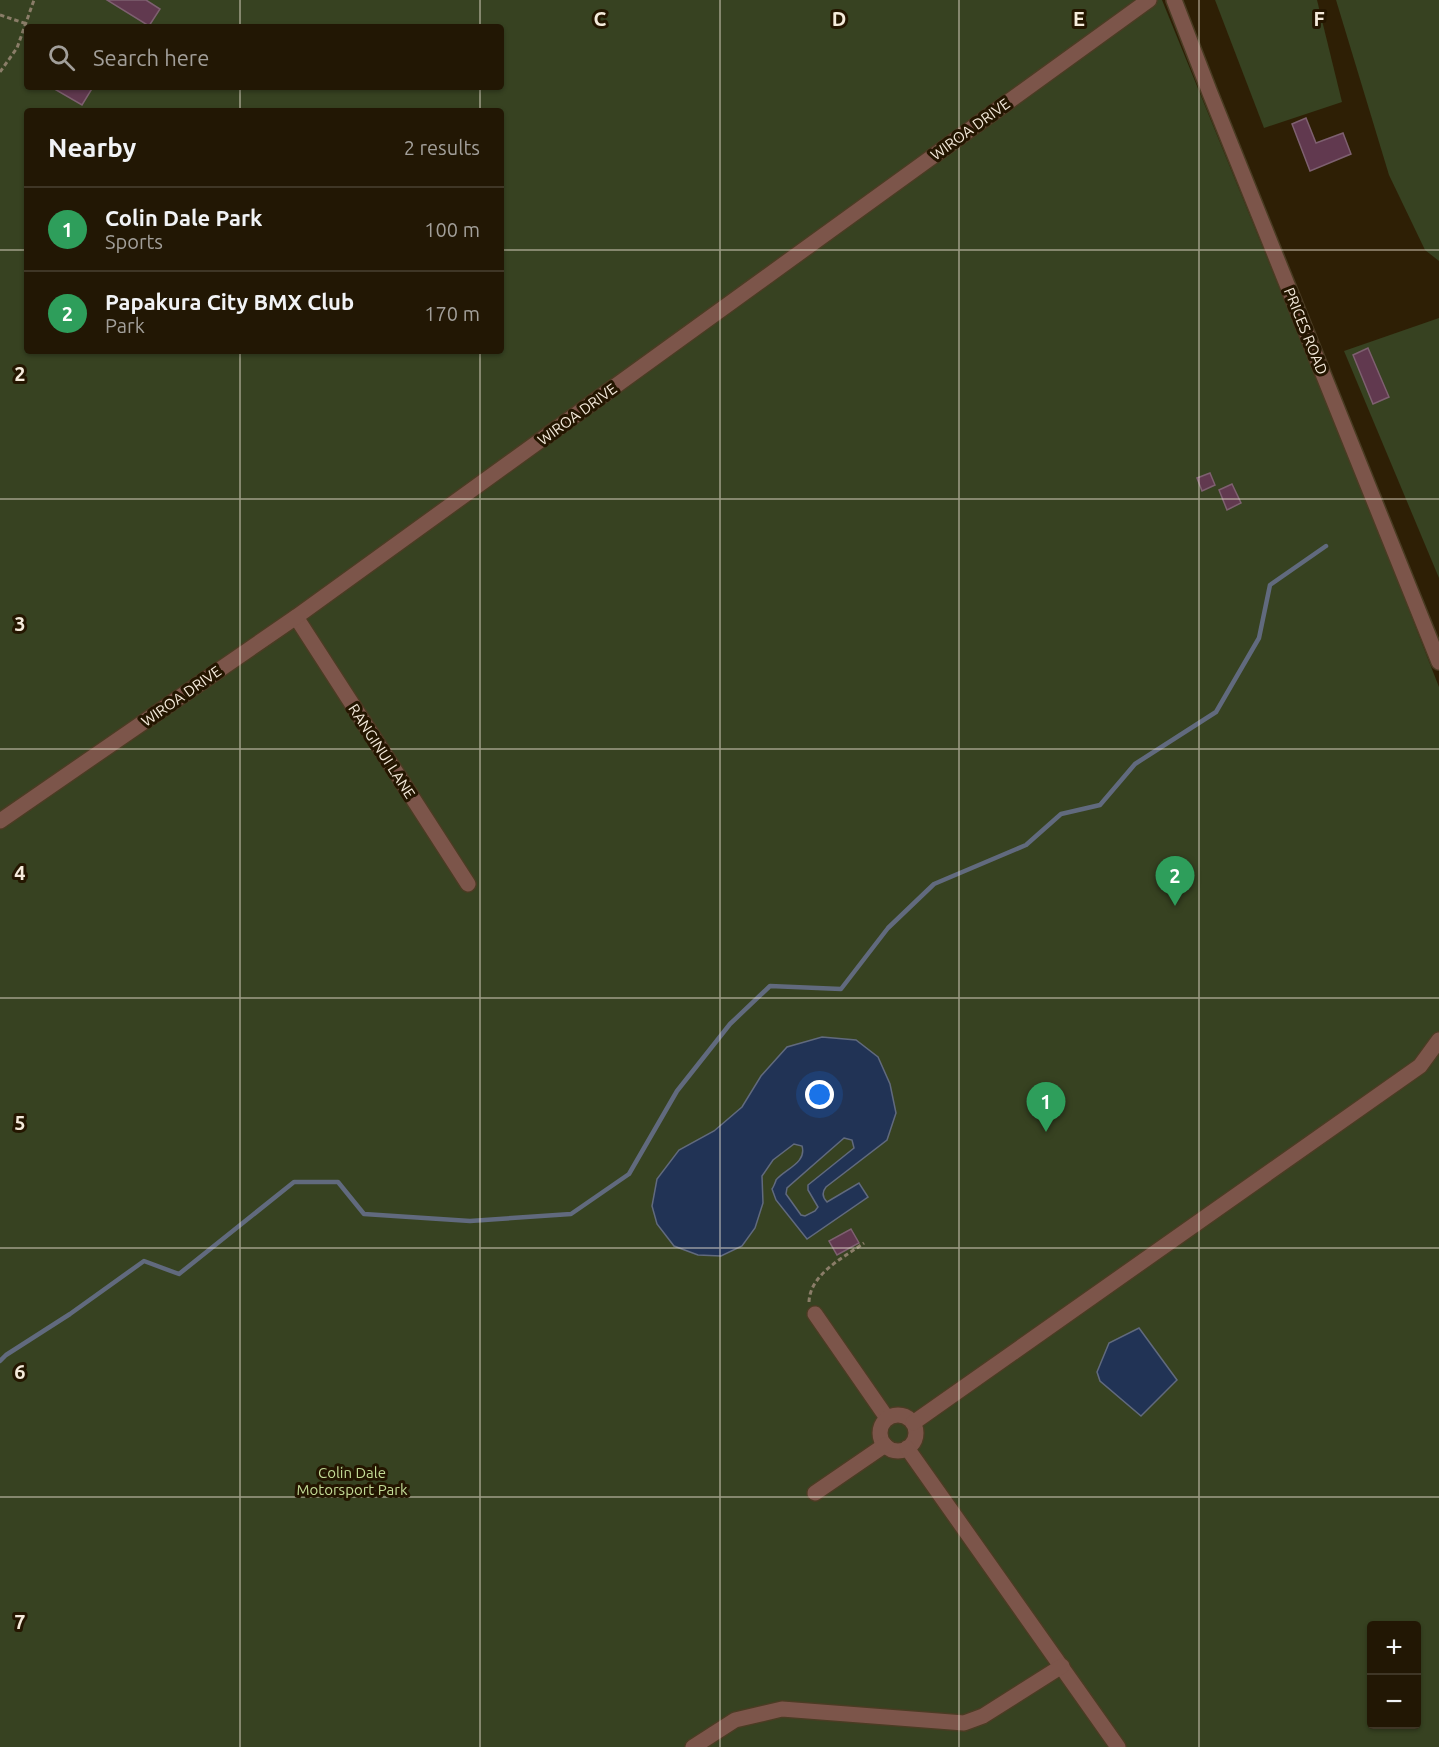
<!DOCTYPE html>
<html lang="en">
<head>
<meta charset="utf-8">
<style>
	:root { --surface:#221704; --page:#2e2413; --text:#f1f3f6; --muted:#a29f9a; --line:#3f3626; --accent:#8c9099 }
	body { margin:0; font-family:Ubuntu,sans-serif; background:var(--page); color:var(--text) }
	.controls { position:absolute; right:18px; bottom:18px; display:grid; overflow:hidden; border-radius:6px; box-shadow:0 2px 4px #0004 }
	.controls button { width:54px; height:54px; display:grid; place-items:center; padding:0; border:0; border-bottom:2px solid var(--line); background:var(--surface); color:var(--text); font:30px sans-serif }
	.you { position:absolute; left:820px; top:1095px; width:21px; height:21px; margin:-15px; border:4px solid #fff; border-radius:50%; background:#1a73e8; box-shadow:0 0 0 9px #1a73e833 }
	.badge { display:grid; place-items:center; width:39px; height:39px; border-radius:50%; background:var(--accent); color:#fff; font-size:20px; font-weight:700 }
	.pin { position:absolute; translate:-50% -50px; filter:drop-shadow(0 2px 3px #0008) }
	.pin::after { content:''; position:absolute; top:32px; width:21px; height:18px; background:inherit; clip-path:polygon(0 0,100% 0,50% 100%) }
	.list { margin:0; padding:0; list-style:none }
	h2 { display:flex; justify-content:space-between; align-items:center; height:78px; margin:0; padding:0 24px; font-size:26px }
	h2 small { font-size:20px; font-weight:400; color:var(--muted) }
	.list li { display:grid; grid-template-columns:39px 1fr auto; gap:18px; align-items:center; box-sizing:border-box; height:84px; padding:0 24px; border-top:2px solid var(--line) }
	.list b { display:block; font-size:22px; white-space:nowrap }
	.list p { margin:0; font-size:20px; white-space:nowrap; color:var(--muted) }
	.list em { font-size:20px; font-style:normal; color:var(--muted) }
	.icon { flex:none; width:33px; height:33px; fill:none; stroke:currentColor; stroke-width:2; stroke-linecap:round; stroke-linejoin:round }
	.map { position:relative; flex:none; width:1439px; height:1747px; overflow:hidden }
	.search { position:absolute; background:var(--surface); box-shadow:0 2px 4px #0004; left:24px; top:24px; width:480px; height:66px; display:flex; align-items:center; gap:15px; box-sizing:border-box; padding:0 21px; border-radius:6px; color:var(--muted); font-size:22px }
	.panel { position:absolute; background:var(--surface); box-shadow:0 2px 4px #0004; left:24px; top:108px; width:480px; height:246px; border-radius:6px }
	.map>svg:first-child { display:block }
	.green { fill:#374221; fill-rule:evenodd }
	.water { fill:#213355; stroke:#616a7e; stroke-width:1.5; fill-rule:evenodd }
	.lines { fill:none; stroke-linecap:round; stroke-linejoin:round }
	.stream { stroke:#616a7e; stroke-width:4.5 }
	.building { fill:#61394f; stroke:#7e6070; stroke-width:1.5 }
	.minor-casing { stroke:#4a3c23; stroke-width:18 }
	.path { stroke:#8a7d68; stroke-width:3; stroke-dasharray:4.5 3; stroke-linecap:butt }
	.minor { stroke:#7c554a; stroke-width:15 }
	.grid { fill:none; stroke:#f5ebdc; stroke-width:1.5; stroke-opacity:0.55 }
	.labels { text-anchor:middle; dominant-baseline:central; stroke-width:6; stroke-linejoin:round; paint-order:stroke }
	.street-label { font-size:15px; fill:#f5ebdc; stroke:#241600 }
	.park-label { font-size:15px; fill:#c3db96; stroke:#241600 }
	.grid-label { font-size:20px; text-anchor:middle; font-weight:bold; fill:#f5ebdc; stroke:#241600; stroke-width:6; stroke-linejoin:round; paint-order:stroke }
</style>
</head>
<body>
<div class="map">
<svg width="1439" height="1747" viewBox="0 0 1439 1747">
	<rect width="100%" height="100%" fill="#2e1f05"/>
	<g class="green">
		<path d="M0,0H1162L1375,523L1439,687V1747H0ZM27,27H501V87H27ZM27,111H501V351H27ZM1372,1626H1416V1724H1372Z"/>
		<polygon points="1215,0 1317,0 1342,102 1264,128"/>
		<polygon points="1336,0 1439,0 1439,261 1425,250 1389,175"/>
		<polygon points="1439,318 1439,578 1344,351"/>
	</g>
	<g class="water">
		<path d="M822,1037L856,1040L878,1057L890,1084L896,1113L887,1140L826,1187C822,1192 822,1197 827,1202L859,1183L868,1197L807,1239L776,1200L772,1189C773,1188 776,1181 776,1180C785,1169 807,1163 802,1146L794,1144L773,1160L762,1176L763,1203L755,1228L742,1246L721,1256L698,1255L674,1246L657,1224L652,1206L657,1179L679,1150L714,1131L742,1107L761,1076L787,1047ZM844,1138L852,1140L854,1148L808,1185V1190L818,1207L815,1211L805,1216L801,1215L786,1194L787,1188Z"/>
		<polygon points="1139,1328 1177,1380 1141,1416 1100,1381 1097,1372 1109,1343"/>
	</g>
	<g class="lines">
		<polyline class="stream" points="0,1361 6,1355 70,1314 144,1261 179,1274 294,1182 338,1182 364,1214 470,1221 571,1214 629,1174 677,1091 730,1024 770,986 841,989 888,928 934,884 1026,845 1061,814 1100,805 1135,764 1216,712 1259,638 1270,585 1326,546"/>
	</g>
	<g class="building">
		<polygon points="107,0 146,0 160,9 149,26"/>
		<polygon points="51,87 93,87 82,105"/>
		<polygon points="1306,118 1316,143 1343,133 1351,154 1310,171 1292,124"/>
		<polygon points="1368,348 1389,397 1373,404 1353,355"/>
		<polygon points="1210,473 1215,485 1202,491 1197,478"/>
		<polygon points="1232,484 1241,503 1227,510 1219,490"/>
		<polygon points="851,1229 859,1243 837,1255 829,1241"/>
	</g>
	<g class="lines">
		<defs>
			<g id="minor">
				<polyline points="1174,0 1210,93 1439,662"/>
				<polyline points="296,617 468,884"/>
				<polyline points="0,821 296,617 1149,0"/>
				<polyline points="815,1314 887,1418"/>
				<circle cx="898" cy="1433" r="18"/>
				<polyline points="913,1423 1420,1066 1439,1040"/>
				<polyline points="907,1448 1118,1747"/>
				<polyline points="815,1493 885,1445"/>
				<polyline points="693,1747 735,1720 782,1709 964,1723 983,1716 1062,1666"/>
			</g>
		</defs>
		<use href="#minor" class="minor-casing"/>
		<g class="path">
			<polyline points="0,15 27,24"/>
			<polyline points="0,72 17,48 34,0"/>
			<path d="M809,1302C810,1274 843,1258 864,1243"/>
		</g>
		<use href="#minor" class="minor"/>
	</g>
	<path class="grid" d="M240,0V27M480,0V27M720,0V1747M959,0V1747M1199,0V1747M240,87V111M480,87V111M0,250H27M501,250H1439M240,351V1747M480,351V1747M0,499H1439M0,749H1439M0,998H1439M0,1248H1439M0,1497H1439"/>
	<g class="labels">
		<g class="street-label">
			<text transform="translate(970 129) rotate(-36)">WIROA DRIVE</text>
			<text transform="translate(1306 331) rotate(68)">PRICES ROAD</text>
			<text transform="translate(577 414) rotate(-36)">WIROA DRIVE</text>
			<text transform="translate(181 696) rotate(-35)">WIROA DRIVE</text>
			<text transform="translate(382 751) rotate(57)">RANGINUI LANE</text>
		</g>
		<g class="park-label">
			<text x="352" y="1472">Colin Dale<tspan x="352" dy="17">Motorsport Park</tspan></text>
		</g>
	</g>
	<g class="grid-label">
		<text x="600" y="26">C</text>
		<text x="839" y="26">D</text>
		<text x="1079" y="26">E</text>
		<text x="1319" y="26">F</text>
		<text x="20" y="381">2</text>
		<text x="20" y="631">3</text>
		<text x="20" y="880">4</text>
		<text x="20" y="1130">5</text>
		<text x="20" y="1379">6</text>
		<text x="20" y="1629">7</text>
	</g>
</svg>
<div class="controls">
<button>+</button>
<button>−</button>
</div>
<div class="you"></div>
<div class="pin badge" style="left:1046px;top:1132px;background:#2e9e5b">1</div>
<div class="pin badge" style="left:1175px;top:906px;background:#2e9e5b">2</div>
<div class="search"><svg class="icon" aria-label="search" viewBox="0 0 24 24"><circle cx="10" cy="10" r="6"/><path d="M15 15l6 6"/></svg>Search here</div>
<section class="panel">
<h2>Nearby<small>2 results</small></h2>
<ul class="list">
<li><span class="badge" style="background:#2e9e5b">1</span><div><b>Colin Dale Park</b><p>Sports</p></div><em>100 m</em></li>
<li><span class="badge" style="background:#2e9e5b">2</span><div><b>Papakura City BMX Club</b><p>Park</p></div><em>170 m</em></li>
</ul>
</section>
</div>
</body>
</html>
